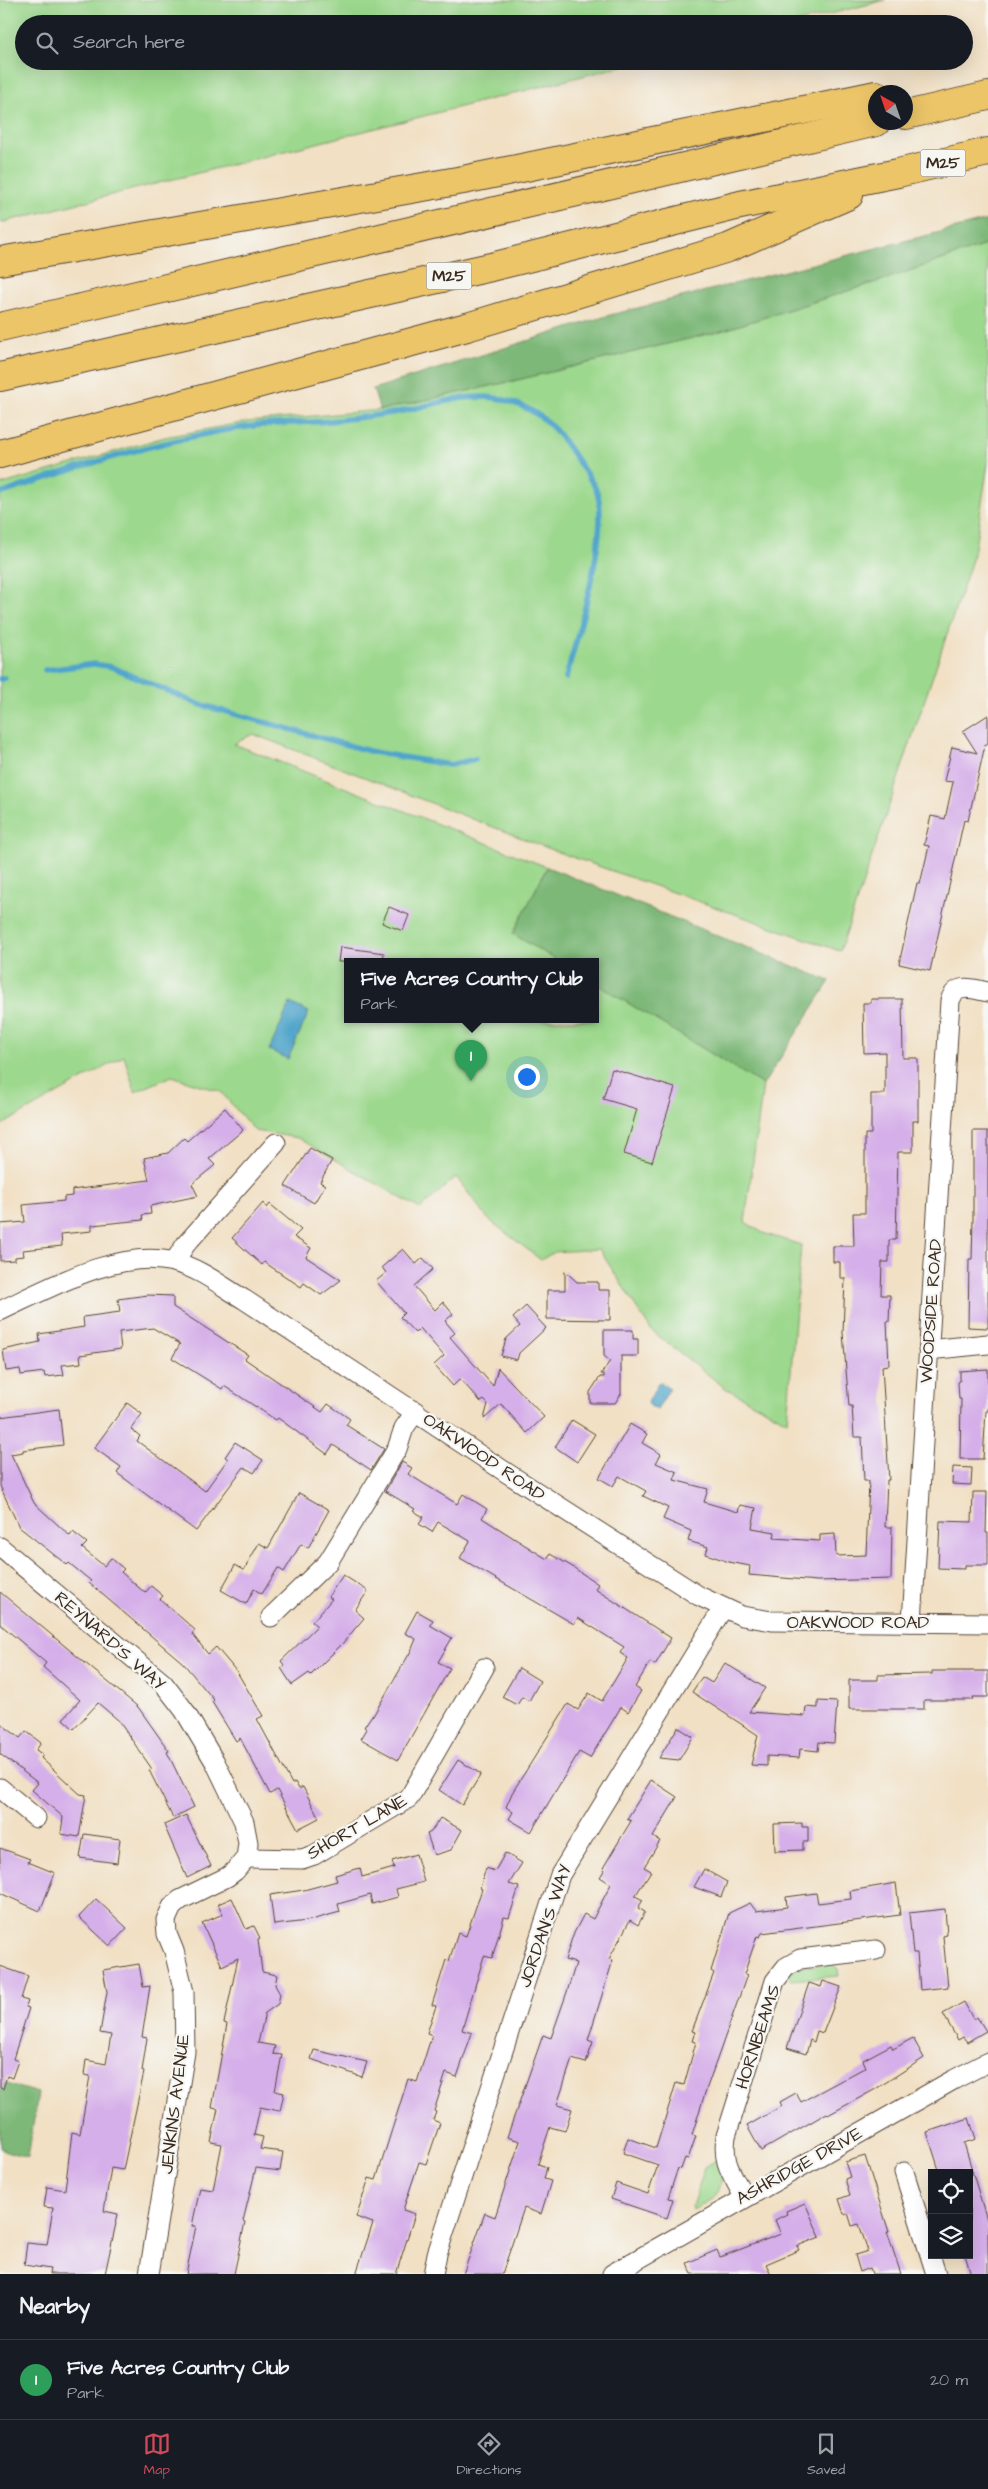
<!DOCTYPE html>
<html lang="en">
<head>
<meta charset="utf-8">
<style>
	:root { --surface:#171b24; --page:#242831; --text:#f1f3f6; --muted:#9ea1a6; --line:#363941; --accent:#d1495b }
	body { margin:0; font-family:"Architects Daughter",sans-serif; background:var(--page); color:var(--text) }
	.controls { position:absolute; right:15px; bottom:15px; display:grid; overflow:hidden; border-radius:0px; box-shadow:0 5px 20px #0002 }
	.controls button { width:45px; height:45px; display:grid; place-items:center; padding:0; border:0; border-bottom:1px solid var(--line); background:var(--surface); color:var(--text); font:25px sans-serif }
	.compass { position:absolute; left:868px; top:85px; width:45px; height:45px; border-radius:50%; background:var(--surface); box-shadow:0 5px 20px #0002; rotate:320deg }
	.you { position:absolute; left:526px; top:1076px; width:18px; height:18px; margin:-12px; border:4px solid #fff; border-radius:50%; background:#1a73e8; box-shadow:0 0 0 8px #1a73e833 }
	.badge { display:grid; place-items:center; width:32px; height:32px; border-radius:50%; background:var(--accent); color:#fff; font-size:16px; font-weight:700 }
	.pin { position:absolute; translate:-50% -41px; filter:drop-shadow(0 1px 2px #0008) }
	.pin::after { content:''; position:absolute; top:26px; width:18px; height:15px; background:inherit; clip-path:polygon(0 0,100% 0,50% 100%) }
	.popup { position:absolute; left:344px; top:958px; width:255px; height:65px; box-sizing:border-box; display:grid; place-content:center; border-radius:0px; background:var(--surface); filter:drop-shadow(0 1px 4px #0005); font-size:16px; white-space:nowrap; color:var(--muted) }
	.popup b { font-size:19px; color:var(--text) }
	.popup::after { content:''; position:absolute; left:50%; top:100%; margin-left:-10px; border:10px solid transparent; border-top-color:var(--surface) }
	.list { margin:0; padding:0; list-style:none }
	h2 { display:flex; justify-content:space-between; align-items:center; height:65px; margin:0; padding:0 20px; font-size:21px }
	h2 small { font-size:16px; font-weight:400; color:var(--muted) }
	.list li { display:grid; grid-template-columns:32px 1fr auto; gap:15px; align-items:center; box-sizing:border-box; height:80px; padding:0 20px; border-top:1px solid var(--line) }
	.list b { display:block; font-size:19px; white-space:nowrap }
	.list p { margin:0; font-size:16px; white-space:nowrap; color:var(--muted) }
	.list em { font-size:16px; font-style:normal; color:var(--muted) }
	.icon { flex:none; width:28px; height:28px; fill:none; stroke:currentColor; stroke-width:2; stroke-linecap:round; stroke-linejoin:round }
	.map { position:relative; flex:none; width:988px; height:2274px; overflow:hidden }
	.search { position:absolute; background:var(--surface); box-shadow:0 5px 20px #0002; left:15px; right:15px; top:15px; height:55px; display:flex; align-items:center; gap:12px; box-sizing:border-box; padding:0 18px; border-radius:28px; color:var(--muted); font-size:19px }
	.sheet { height:145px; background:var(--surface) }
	nav { display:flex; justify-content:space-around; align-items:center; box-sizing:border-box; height:70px; border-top:1px solid var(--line); background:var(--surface); font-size:14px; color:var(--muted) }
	nav a { display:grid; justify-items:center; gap:2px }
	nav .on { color:var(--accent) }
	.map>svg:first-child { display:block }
	.green { fill:#9cd88d; stroke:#6c8156 }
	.forest { fill:#7db878; stroke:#5c714b }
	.water { fill:#4fa4cb; stroke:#456774 }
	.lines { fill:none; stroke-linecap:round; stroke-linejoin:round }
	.stream { stroke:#4fa4cb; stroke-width:5.5 }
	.building { fill:#d5afe9 }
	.minor-casing { stroke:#564537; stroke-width:21 }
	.highway-casing { stroke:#564537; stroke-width:30 }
	.minor { stroke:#fff; stroke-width:19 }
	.highway { stroke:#ecc569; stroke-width:28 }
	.labels { text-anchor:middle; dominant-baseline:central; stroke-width:4.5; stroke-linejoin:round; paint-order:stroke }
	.shield { fill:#f6f6f2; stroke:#73675e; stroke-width:1 }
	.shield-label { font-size:16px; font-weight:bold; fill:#3b2a1e }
	.street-label { font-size:18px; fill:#3b2a1e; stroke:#f6f6f2 }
</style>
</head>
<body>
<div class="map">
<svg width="988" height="2274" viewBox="0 0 988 2274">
	<rect width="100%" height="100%" fill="#f6f6f2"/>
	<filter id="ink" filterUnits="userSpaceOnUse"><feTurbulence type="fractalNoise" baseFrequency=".02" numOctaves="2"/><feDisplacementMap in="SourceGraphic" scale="10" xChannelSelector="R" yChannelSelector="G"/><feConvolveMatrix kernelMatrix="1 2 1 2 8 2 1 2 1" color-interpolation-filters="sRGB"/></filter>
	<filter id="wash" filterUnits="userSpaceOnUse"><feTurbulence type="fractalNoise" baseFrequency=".0096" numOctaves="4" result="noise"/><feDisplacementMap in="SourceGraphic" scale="20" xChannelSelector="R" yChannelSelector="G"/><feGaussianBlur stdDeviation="1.12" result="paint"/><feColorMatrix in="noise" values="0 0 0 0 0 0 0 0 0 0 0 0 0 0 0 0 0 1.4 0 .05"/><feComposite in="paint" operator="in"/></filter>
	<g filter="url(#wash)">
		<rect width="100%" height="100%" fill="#f1e0c4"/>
		<g class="green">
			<polygon points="0,0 885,0 791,24 24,24 24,61 642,61 0,223"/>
			<polygon points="988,244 988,464 974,554 840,951 555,851 253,734 234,744 547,867 513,934 560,962 347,962 347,1020 595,1020 595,983 763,1085 745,1222 763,1233 801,1245 787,1421 725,1388 651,1330 599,1249 554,1252 541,1260 488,1219 456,1177 420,1209 298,1138 255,1131 221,1092 172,1076 135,1092 124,1056 0,1126 0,485 165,437 246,422 380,410 513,381 721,331 886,279"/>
			<polygon points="831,1963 838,1969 839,1976 790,1980 789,1974 795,1968"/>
			<path d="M719,2158C724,2190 722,2195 693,2210L692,2206L705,2167Z"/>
		</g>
		<g class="forest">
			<polygon points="988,220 988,244 886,279 721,331 513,381 380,410 373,389 610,315"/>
			<polygon points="547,867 830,981 763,1085 595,983 595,962 560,962 513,934"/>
			<polygon points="0,2082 38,2093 28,2158 0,2149"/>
		</g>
		<g class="water">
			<polygon points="290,1003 309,1012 288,1059 269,1050"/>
			<polygon points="659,1382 670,1388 657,1410 647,1404"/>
		</g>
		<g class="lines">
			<g class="stream">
				<path d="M0,494C83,465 166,438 253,426C278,423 304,423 329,421C350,419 371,416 392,413C430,407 471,389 508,401C545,412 559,432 579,463C585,472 593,482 597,492C610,530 577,637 566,678"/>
				<polyline points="45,670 94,664 112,667 198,704 373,752 450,765 475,759"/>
				<polyline points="0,679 5,678"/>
			</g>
		</g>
		<g id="blocks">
			<g class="building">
				<polygon points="988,715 988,743 985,745 968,821 964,820 930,971 899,964 917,883 920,884 929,846 924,845 931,816 945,819 953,782 944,781 952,747 977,753 963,731"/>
				<polygon points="389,907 409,915 403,931 382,923"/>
				<polygon points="340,947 384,953 383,962 338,962"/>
				<polygon points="871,999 902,999 903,1058 918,1058 918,1121 913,1121 913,1152 898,1152 896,1240 889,1240 889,1262 882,1262 881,1295 890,1295 889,1322 887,1321 889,1365 882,1366 889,1480 887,1480 885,1527 892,1527 891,1579 817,1581 749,1575 750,1566 729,1562 706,1554 708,1547 688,1541 691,1531 663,1519 668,1508 643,1496 646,1491 619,1476 613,1486 599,1478 630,1424 647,1434 642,1443 661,1454 656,1463 677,1472 674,1480 708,1489 704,1502 738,1512 740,1505 756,1508 752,1528 775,1532 774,1538 820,1541 820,1535 835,1534 836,1556 866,1555 869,1481 864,1481 862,1437 854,1437 852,1406 849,1406 843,1333 845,1278 840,1278 840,1262 833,1262 833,1246 854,1246 853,1213 865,1213 865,1134 871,1134 871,1094 885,1094 885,1052 864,1053 863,1003 871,1003"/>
				<polygon points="612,1069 675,1088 652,1162 624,1154 637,1109 603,1099"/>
				<polygon points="225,1108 243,1130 209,1159 215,1165 192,1184 198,1196 150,1206 151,1214 142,1215 143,1220 92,1225 92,1231 61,1234 62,1246 23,1250 24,1256 15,1257 15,1260 0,1261 0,1224 25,1222 23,1205 64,1201 64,1197 72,1196 72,1190 149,1180 144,1158 168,1153 184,1138 187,1141"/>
				<polygon points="973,1131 988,1131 988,1328 968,1327 969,1259 972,1259 973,1218"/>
				<polygon points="310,1148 332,1160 320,1182 325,1185 314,1203 285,1186"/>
				<polygon points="263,1203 267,1208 270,1204 301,1230 294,1237 311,1248 306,1257 341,1280 321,1295 304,1283 301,1287 264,1262 262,1265 232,1238"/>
				<polygon points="403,1249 416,1264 423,1258 433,1269 414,1286 435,1310 443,1302 453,1314 445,1321 455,1333 450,1337 493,1386 498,1368 544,1417 527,1433 501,1404 484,1419 488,1404 484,1400 481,1402 460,1379 453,1386 434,1365 444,1356 420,1328 415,1333 400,1317 404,1313 376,1281 386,1273 382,1267"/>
				<polygon points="565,1271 577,1282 598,1282 598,1290 610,1290 610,1320 547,1319 547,1290 565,1290"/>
				<polygon points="148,1295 173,1296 173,1307 248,1355 245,1359 322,1412 328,1404 350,1419 346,1425 384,1449 371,1470 333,1445 327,1454 278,1418 276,1420 224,1386 222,1389 172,1358 180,1344 153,1328 119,1332 121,1349 80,1355 81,1363 62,1365 64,1375 45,1377 44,1372 21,1375 20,1369 6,1371 3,1350 40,1342 39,1334 84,1327 83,1317 120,1312 118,1299"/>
				<polygon points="526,1306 546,1328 519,1353 517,1360 501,1356 506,1339 520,1326 513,1318"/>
				<polygon points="604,1330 633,1330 633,1339 638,1339 638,1356 621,1356 621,1394 615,1403 590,1403 590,1392 600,1377 604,1377 604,1374 601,1374 610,1361 604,1356"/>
				<polygon points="988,1369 988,1411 986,1411 983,1459 960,1459 961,1399 959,1399 958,1382 960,1381 960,1371"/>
				<polygon points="127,1403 142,1414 131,1429 140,1436 137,1441 205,1491 228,1459 225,1457 235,1442 263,1460 254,1473 244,1467 196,1531 117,1473 121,1467 94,1448"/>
				<polygon points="59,1409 63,1445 23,1450 23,1452 11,1454 34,1503 70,1536 73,1532 87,1543 82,1548 104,1566 111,1558 124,1569 121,1572 145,1593 151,1586 163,1596 160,1599 195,1630 192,1634 208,1654 216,1647 237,1672 263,1716 257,1719 292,1784 295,1782 299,1789 303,1787 319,1818 298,1829 277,1790 270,1794 240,1738 236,1741 212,1702 214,1700 183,1663 89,1583 91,1581 69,1563 67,1565 19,1527 0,1486 0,1417"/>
				<polygon points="572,1420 595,1434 577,1462 555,1447"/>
				<polygon points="402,1462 412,1468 408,1474 457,1504 463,1494 487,1509 482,1518 547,1559 550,1554 571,1566 598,1584 595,1589 671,1638 655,1665 650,1662 635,1687 641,1691 628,1712 621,1707 590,1758 579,1752 531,1832 509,1819 513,1812 506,1807 512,1793 568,1704 578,1710 589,1693 602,1701 628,1658 620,1653 624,1647 578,1618 574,1624 460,1558 470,1541 438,1522 432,1532 419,1524 424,1517 413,1511 415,1509 385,1491"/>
				<polygon points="953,1467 972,1468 971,1485 952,1484"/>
				<polygon points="973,1492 987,1492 986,1533 988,1533 988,1565 965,1565 965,1569 938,1568 940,1521 972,1522"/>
				<polygon points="299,1493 329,1510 308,1548 301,1544 284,1572 278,1568 262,1594 254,1589 246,1604 221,1590 235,1565 244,1570 259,1543 268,1548"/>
				<polygon points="343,1575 368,1591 355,1610 364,1618 342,1644 311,1675 309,1673 292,1685 281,1668 285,1666 281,1661 317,1626 312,1622 332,1599 328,1597"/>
				<polygon points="0,1592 138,1707 169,1751 167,1752 194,1807 173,1818 149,1770 152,1769 118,1720 98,1703 74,1729 63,1719 80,1700 43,1667 46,1663 0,1624"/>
				<polygon points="417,1611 433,1620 430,1625 452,1638 438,1662 450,1668 398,1760 361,1739 367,1729 364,1727 372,1715 373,1716 411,1651 416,1639 405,1633"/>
				<polygon points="725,1663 765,1688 749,1712 805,1716 806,1707 818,1708 818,1701 837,1702 834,1743 819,1742 818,1751 800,1749 799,1758 767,1756 767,1766 751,1765 758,1735 692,1692 702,1677 712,1683"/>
				<polygon points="519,1668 540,1681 529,1701 522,1697 517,1705 502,1697"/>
				<polygon points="932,1671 988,1671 988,1697 973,1697 972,1700 924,1700 924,1709 849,1709 849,1680 878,1680 878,1675 932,1674"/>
				<polygon points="0,1723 20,1738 26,1731 41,1743 36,1750 43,1755 41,1758 80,1794 86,1795 79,1837 61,1834 63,1817 32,1790 38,1783 0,1754"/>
				<polygon points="678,1727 693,1737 679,1760 659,1758"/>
				<polygon points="458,1760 481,1774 462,1805 439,1790"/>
				<polygon points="651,1780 677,1797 653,1837 660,1841 644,1867 651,1871 635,1896 643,1900 638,1908 645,1912 638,1925 630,1920 609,1959 613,1960 588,2040 593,2042 586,2063 572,2059 557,2105 572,2109 565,2131 550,2127 538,2164 547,2167 544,2179 551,2181 541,2214 524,2208 502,2274 463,2274 485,2213 495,2217 510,2171 520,2141 507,2137 543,2035 551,2038 567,1992 576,1963 565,1960 573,1935 584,1914 593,1919 611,1884 600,1877 605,1869 603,1868 631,1821 627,1819"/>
				<polygon points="186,1815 211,1866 187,1878 164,1825"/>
				<polygon points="440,1818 462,1830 451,1850 434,1855 427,1834 431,1832"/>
				<polygon points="802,1823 802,1827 808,1827 808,1842 803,1842 803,1850 775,1851 774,1824"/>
				<polygon points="84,1834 120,1839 117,1863 80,1858"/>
				<polygon points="0,1848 30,1859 28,1862 55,1873 40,1911 0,1893"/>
				<polygon points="505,1853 522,1863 509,1884 519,1887 509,1918 504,1917 492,1958 484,1956 462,2030 472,2033 457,2077 446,2073 434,2111 436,2112 433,2120 440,2123 426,2164 419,2162 403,2210 415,2214 396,2274 356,2274 373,2223 356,2217 369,2178 376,2180 408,2079 417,2082 432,2035 427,2033 436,2006 432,2005 446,1960 449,1961 458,1933 466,1936 482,1889 480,1888 486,1868 495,1871"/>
				<polygon points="416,1854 424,1882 396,1889 398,1897 372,1904 370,1895 338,1904 340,1912 307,1921 274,1925 270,1895 304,1890 337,1881 335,1875 360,1868 362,1877 394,1868 392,1861"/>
				<polygon points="704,1869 727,1882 721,1897 694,1887"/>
				<polygon points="896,1883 900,1915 762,1933 760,1937 757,1936 744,1974 747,1975 705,2093 692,2135 696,2136 688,2159 685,2158 681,2169 678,2168 668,2198 673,2199 667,2218 611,2199 616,2183 648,2194 658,2165 623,2153 628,2138 656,2148 676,2083 684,2085 696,2042 692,2041 695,2032 692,2031 714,1973 711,1971 729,1913 750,1903 756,1911 787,1907 786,1897 816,1893 818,1903 851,1899 850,1891"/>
				<polygon points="232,1898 246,1929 254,1926 260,1938 258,1939 262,1972 277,1975 275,1985 280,1994 278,2004 265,2013 258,2043 275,2046 273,2054 282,2055 275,2091 284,2093 280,2111 260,2107 254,2135 263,2137 260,2149 283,2152 280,2171 256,2168 243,2221 245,2222 234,2274 186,2274 196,2226 192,2226 200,2188 213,2190 222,2144 211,2142 218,2109 212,2108 227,2024 224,2023 238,1958 222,1966 202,1923 223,1914 218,1904"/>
				<polygon points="96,1899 127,1928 110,1946 79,1917"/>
				<polygon points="945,1909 947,1935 943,1936 948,1987 920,1990 917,1953 913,1953 909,1913"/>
				<polygon points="139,1964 143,1987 150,1986 142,2037 147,2038 142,2071 144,2072 123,2170 111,2168 104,2211 118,2214 105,2274 49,2274 50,2269 24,2265 27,2243 47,2245 53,2208 44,2207 47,2187 65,2190 72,2132 80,2134 90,2076 84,2075 86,2060 106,2064 111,2035 100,2033 107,1992 103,1970"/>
				<polygon points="0,1966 28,1976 21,1999 28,2001 26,2007 29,2008 13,2059 18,2061 12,2078 7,2076 3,2089 0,2088"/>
				<polygon points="823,1981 841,1987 823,2033 817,2031 814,2042 810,2040 806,2054 787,2048 809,1983 821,1987"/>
				<polygon points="964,2002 973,2019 977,2017 986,2031 967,2042 963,2037 958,2040 943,2014"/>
				<polygon points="913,2038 924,2058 874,2090 828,2115 827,2113 761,2151 747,2126 782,2106 780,2102 796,2093 801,2102 866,2067 863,2060 891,2045 893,2049"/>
				<polygon points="314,2050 367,2062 362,2077 311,2059"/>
				<polygon points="969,2118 976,2139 964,2143 973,2173 940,2173 927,2132"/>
				<polygon points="865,2156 889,2232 887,2232 901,2274 872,2274 870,2268 860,2272 855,2255 868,2251 859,2224 852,2226 848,2213 844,2214 839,2199 850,2195 845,2179 850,2177 845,2162"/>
				<polygon points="969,2174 973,2174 988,2223 988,2274 971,2274 965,2255 969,2255"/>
				<polygon points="805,2203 820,2237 797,2246 799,2250 766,2264 771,2274 692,2274 687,2263 717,2250 720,2257 781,2234 775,2220 787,2214 786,2211"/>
			</g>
		</g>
	</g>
	<g filter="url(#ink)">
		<use href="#blocks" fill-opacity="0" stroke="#564537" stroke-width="1"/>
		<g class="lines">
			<defs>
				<g id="minor">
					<polyline points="174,1262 186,1244 276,1143"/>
					<path d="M0,1311C49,1288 119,1248 174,1262C199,1268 223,1287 245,1300L507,1473L699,1596L742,1616L772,1621L988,1623"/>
					<polyline points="928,1350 988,1344"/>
					<polyline points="0,1547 163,1683 184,1710 215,1762 244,1822 248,1843 246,1858"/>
					<polyline points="271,1617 328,1562 397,1449 404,1428 416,1411"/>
					<path d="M912,1622L950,1001C956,982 973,989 988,992"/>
					<polyline points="0,1788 36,1818"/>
					<polyline points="246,1858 302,1859 314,1855 409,1798 484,1668"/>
					<polyline points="904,2172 936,2274"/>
					<path d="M744,2197C732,2173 722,2164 726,2136L775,1981L786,1967L800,1959L876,1950"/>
					<polyline points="149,2274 185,2052 184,1992 174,1951 167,1934 166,1920 172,1907 180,1900 227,1877 235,1871 246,1858"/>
					<polyline points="433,2274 437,2254 560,1875 723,1608"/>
					<polyline points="612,2274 953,2080 988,2062"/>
				</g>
				<g id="highway">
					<polyline points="906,115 988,96"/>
					<polyline points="0,261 463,180 876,95"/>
					<polyline points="0,327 876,122"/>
					<polyline points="0,377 491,267 740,205 898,173 988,152"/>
					<polyline points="0,454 467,327 728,248 849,195"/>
				</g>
			</defs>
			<use href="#minor" class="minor-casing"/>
			<use href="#highway" class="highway-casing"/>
			<use href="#minor" class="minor"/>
			<use href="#highway" class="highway"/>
		</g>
	</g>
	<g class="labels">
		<g class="shield">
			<rect x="920.5" y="149.5" width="45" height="27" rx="4"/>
			<rect x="426.5" y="262.5" width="45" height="27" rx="4"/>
		</g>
		<g class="shield-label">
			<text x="943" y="163">M25</text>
			<text x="449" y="276">M25</text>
		</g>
		<g class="street-label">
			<text transform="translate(931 1311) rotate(-86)">WOODSIDE ROAD</text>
			<text transform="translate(484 1457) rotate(34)">OAKWOOD ROAD</text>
			<text x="858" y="1622">OAKWOOD ROAD</text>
			<text transform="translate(110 1641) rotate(41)">REYNARD'S WAY</text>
			<text transform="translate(357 1827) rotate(-30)">SHORT LANE</text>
			<text transform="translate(545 1926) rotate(-71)">JORDAN'S WAY</text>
			<text transform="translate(758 2037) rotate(-72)">HORNBEAMS</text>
			<text transform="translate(175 2104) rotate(-83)">JENKINS AVENUE</text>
			<text transform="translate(799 2166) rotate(-29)">ASHRIDGE DRIVE</text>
		</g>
	</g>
</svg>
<div class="controls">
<button><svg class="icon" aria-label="locate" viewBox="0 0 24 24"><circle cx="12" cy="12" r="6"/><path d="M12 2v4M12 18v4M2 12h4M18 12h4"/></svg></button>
<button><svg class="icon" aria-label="layers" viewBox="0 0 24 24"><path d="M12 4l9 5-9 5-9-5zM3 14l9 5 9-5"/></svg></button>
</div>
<svg class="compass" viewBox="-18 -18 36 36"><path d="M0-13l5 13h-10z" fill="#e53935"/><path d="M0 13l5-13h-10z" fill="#9ea1a6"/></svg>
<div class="you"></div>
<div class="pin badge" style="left:471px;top:1081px;background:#2e9e5b">1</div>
<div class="popup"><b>Five Acres Country Club</b>Park</div>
<div class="search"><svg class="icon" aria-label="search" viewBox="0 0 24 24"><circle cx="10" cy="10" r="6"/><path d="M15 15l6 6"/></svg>Search here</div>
</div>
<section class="sheet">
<h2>Nearby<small></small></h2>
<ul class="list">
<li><span class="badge" style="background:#2e9e5b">1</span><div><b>Five Acres Country Club</b><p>Park</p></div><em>20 m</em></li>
</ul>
</section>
<nav>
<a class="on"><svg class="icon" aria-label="map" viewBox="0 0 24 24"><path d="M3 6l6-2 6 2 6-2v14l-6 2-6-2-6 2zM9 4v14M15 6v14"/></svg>Map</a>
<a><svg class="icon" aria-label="directions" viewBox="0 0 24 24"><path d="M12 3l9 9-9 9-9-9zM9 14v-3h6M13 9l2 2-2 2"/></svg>Directions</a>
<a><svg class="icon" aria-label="saved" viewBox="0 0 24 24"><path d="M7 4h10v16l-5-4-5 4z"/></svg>Saved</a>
</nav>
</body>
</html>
